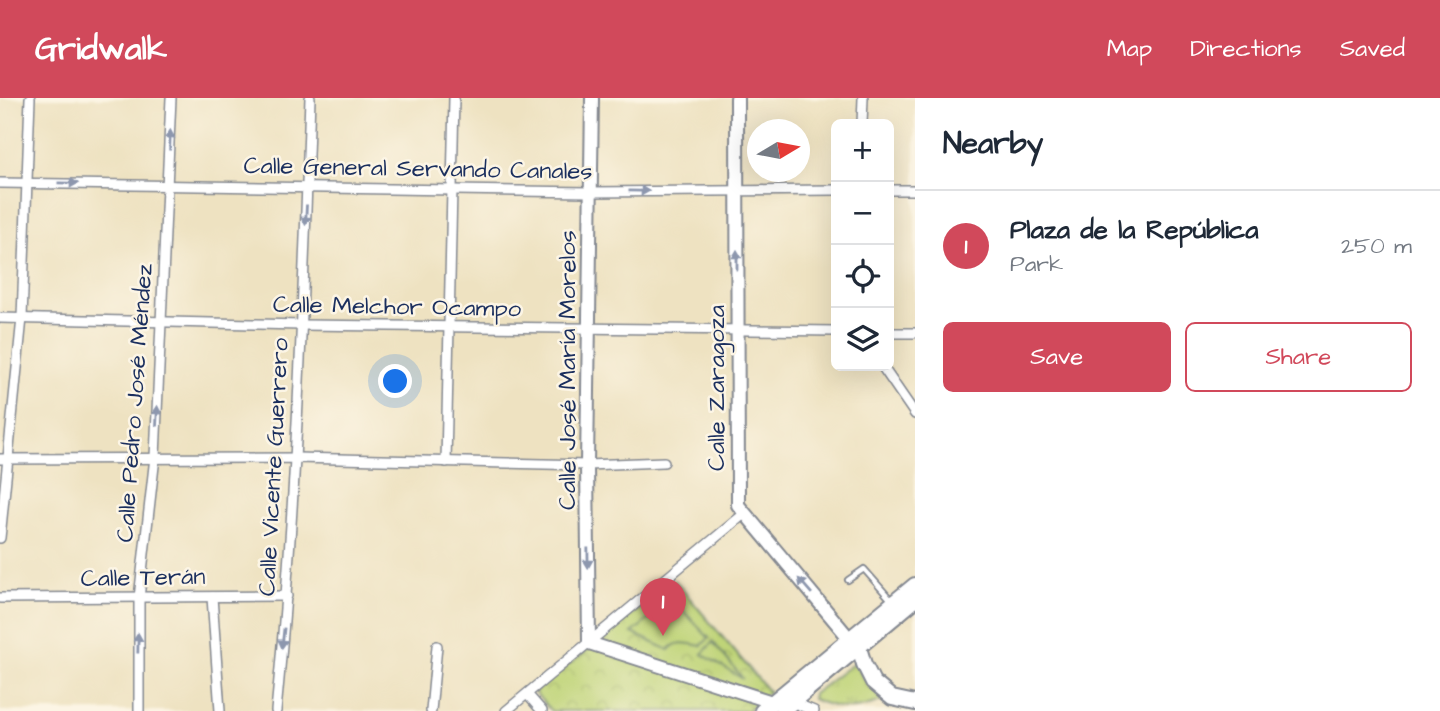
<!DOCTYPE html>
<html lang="en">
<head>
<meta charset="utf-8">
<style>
	:root { --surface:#fff; --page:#f2f2f3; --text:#1f2937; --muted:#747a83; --line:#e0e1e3; --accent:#d1495b }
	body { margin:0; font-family:"Architects Daughter",sans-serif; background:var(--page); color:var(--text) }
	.controls { position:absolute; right:21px; top:21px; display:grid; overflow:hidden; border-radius:10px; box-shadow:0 7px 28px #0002 }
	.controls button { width:63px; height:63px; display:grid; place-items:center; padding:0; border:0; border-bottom:2px solid var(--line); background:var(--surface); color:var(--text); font:35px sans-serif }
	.compass { position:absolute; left:747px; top:21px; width:63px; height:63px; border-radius:50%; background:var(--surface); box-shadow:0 7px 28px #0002; rotate:80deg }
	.you { position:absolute; left:396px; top:284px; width:24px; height:24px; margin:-18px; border:5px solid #fff; border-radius:50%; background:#1a73e8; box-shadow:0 0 0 10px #1a73e833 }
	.badge { display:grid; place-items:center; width:46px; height:46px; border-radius:50%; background:var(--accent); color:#fff; font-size:23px; font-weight:700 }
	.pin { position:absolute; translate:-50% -58px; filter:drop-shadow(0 2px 4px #0008) }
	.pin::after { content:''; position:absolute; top:37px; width:24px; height:21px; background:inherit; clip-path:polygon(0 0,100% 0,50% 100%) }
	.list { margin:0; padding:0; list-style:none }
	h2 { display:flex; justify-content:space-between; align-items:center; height:91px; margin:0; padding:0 28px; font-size:30px }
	h2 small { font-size:23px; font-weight:400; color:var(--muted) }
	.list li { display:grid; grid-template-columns:46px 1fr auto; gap:21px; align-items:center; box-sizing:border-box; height:112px; padding:0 28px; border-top:2px solid var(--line) }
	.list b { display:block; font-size:26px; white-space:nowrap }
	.list p { margin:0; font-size:23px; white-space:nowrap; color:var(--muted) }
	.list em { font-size:23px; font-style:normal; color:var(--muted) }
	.actions { display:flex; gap:14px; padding:21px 28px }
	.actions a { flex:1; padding:16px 0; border:2px solid var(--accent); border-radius:10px; text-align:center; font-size:24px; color:var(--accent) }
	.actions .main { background:var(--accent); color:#fff }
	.icon { flex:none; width:38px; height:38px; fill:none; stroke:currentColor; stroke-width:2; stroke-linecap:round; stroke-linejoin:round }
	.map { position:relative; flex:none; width:915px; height:613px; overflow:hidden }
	header { display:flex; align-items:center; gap:42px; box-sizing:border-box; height:98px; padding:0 35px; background:var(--accent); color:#fff }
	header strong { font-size:33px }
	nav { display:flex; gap:38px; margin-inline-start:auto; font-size:24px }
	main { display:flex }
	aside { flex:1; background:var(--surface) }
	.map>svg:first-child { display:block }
	.grass { fill:url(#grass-tufts); stroke:#6d826b; stroke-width:2 }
	.park { fill:url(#park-crowns); stroke:#6d826b; stroke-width:2 }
	.garden { fill:#bfd478; stroke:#6d826b; stroke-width:2 }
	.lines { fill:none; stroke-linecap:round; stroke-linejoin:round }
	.service-casing { stroke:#848890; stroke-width:8 }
	.minor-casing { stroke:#848890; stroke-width:12 }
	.secondary-casing { stroke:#848890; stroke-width:16 }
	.primary-casing { stroke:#848890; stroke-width:18 }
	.service { stroke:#fff; stroke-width:4.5 }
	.minor { stroke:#fff; stroke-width:9 }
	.secondary { stroke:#fff; stroke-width:12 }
	.primary { stroke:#fff; stroke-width:14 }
	.oneway { fill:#8d97ae }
	.labels { text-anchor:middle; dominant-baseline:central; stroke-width:5; stroke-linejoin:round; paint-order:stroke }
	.street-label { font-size:24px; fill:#1b2f5e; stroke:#fcf5e5 }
</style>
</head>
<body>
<header>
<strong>Gridwalk</strong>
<nav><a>Map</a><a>Directions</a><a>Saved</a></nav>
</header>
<main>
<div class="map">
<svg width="915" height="613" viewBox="0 0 915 613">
	<defs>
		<pattern id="grass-tufts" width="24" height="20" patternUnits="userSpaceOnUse" patternTransform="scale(1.75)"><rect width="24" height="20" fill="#bfd478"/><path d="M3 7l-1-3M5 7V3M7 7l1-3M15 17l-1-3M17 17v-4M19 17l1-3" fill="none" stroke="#a4b66a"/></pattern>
		<pattern id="park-crowns" width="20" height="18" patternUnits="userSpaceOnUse" patternTransform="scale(1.75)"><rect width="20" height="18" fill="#bfd478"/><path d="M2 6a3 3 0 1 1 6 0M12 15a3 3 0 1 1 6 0" fill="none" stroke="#a4b66a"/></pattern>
	</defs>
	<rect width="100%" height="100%" fill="#fcf5e5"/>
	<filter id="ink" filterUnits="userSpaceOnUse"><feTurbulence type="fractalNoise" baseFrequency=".0143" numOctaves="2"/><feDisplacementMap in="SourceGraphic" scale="14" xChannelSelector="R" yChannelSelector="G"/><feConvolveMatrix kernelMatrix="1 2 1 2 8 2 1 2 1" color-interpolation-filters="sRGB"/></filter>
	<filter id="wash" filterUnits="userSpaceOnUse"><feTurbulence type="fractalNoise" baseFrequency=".00686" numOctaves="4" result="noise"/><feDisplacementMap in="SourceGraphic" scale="28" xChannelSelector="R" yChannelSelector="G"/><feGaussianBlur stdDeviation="1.57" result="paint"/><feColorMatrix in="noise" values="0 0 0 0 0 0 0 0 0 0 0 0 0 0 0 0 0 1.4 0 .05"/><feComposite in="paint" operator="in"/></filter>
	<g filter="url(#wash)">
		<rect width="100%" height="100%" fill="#eee2c1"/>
		<path class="grass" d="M855,564L863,580L884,602C855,613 842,613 812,601L813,596Z"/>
		<polygon class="park" points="675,483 769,594 747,613 551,613 534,594"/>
		<g class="garden">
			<path d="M673,502L709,540L701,548C690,546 677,541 669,552L632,535Z"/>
			<polygon points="713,544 743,581 702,556"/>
		</g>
	</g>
	<g filter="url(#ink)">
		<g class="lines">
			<defs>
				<polyline id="service" points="848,482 864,471 892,503"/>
				<g id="minor">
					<polyline points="862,26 863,0"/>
					<polyline points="0,85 590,94 836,92"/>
					<polyline points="889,92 915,92"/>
					<polyline points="0,220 301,227 836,233"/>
					<polyline points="889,235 915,235"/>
					<polyline points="882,268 915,316"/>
					<polyline points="0,361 296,360 587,367 664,364"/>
					<polyline points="446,364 454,0"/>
					<polyline points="0,440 22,220 30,0"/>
					<polyline points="212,499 220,613"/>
					<polyline points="0,500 287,498"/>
					<polyline points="527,596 542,613"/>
					<polyline points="792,604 814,613"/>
					<polyline points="139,613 139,500 155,359 171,0"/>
					<path d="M276,613C296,409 303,205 310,0"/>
					<polyline points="431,613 437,548"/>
					<polyline points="506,613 744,416"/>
				</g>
				<g id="secondary">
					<polyline points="592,0 587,367 589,545 772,604 779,604"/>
					<polyline points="737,0 738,407 849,540"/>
				</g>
				<g id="primary">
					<polyline points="853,544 859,550 864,566 873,584 892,600 915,605"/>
					<polyline points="762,613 915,487"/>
					<polyline points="782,613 915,502"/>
				</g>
			</defs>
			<use href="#service" class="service-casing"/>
			<use href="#minor" class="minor-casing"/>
			<use href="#secondary" class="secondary-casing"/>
			<use href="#primary" class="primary-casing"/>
			<use href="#service" class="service"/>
			<use href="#minor" class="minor"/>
			<use href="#secondary" class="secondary"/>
			<use href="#primary" class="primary"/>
		</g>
		<defs><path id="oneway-solid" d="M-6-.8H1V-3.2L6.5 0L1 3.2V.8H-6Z" transform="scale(1.75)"/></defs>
		<g class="oneway">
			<use href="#oneway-solid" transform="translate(170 42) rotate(-88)"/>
			<use href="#oneway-solid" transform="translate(68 85) rotate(1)"/>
			<use href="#oneway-solid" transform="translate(639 93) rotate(1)"/>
			<use href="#oneway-solid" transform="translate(306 117) rotate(93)"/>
			<use href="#oneway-solid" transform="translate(737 162) rotate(-90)"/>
			<use href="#oneway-solid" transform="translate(157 318) rotate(-87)"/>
			<use href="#oneway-solid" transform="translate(588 460) rotate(89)"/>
			<use href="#oneway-solid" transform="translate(805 488) rotate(-131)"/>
			<use href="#oneway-solid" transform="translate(283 540) rotate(96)"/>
			<use href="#oneway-solid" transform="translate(138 545) rotate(-89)"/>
		</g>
	</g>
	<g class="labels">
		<g class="street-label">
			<text transform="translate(418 71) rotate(1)">Calle General Servando Canales</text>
			<text transform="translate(397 209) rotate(1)">Calle Melchor Ocampo</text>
			<text transform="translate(568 272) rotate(-90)">Calle José María Morelos</text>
			<text transform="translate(717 290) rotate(-90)">Calle Zaragoza</text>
			<text transform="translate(135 305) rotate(-86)">Calle Pedro José Méndez</text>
			<text transform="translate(274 369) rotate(-87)">Calle Vicente Guerrero</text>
			<text transform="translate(143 480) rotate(-1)">Calle Terán</text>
		</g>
	</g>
</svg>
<div class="controls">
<button>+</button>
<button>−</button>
<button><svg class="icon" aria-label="locate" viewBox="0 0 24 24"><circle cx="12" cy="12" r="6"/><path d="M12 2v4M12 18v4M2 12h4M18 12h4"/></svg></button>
<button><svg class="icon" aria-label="layers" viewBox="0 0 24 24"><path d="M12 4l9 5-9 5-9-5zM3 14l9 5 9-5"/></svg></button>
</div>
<svg class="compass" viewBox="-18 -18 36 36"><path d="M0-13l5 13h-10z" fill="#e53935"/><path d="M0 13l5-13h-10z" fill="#747a83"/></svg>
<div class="you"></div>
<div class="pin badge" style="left:663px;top:538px">1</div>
</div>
<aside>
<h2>Nearby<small></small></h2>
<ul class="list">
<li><span class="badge">1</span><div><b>Plaza de la República</b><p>Park</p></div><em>250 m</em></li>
</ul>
<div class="actions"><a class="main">Save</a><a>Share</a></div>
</aside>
</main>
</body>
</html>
